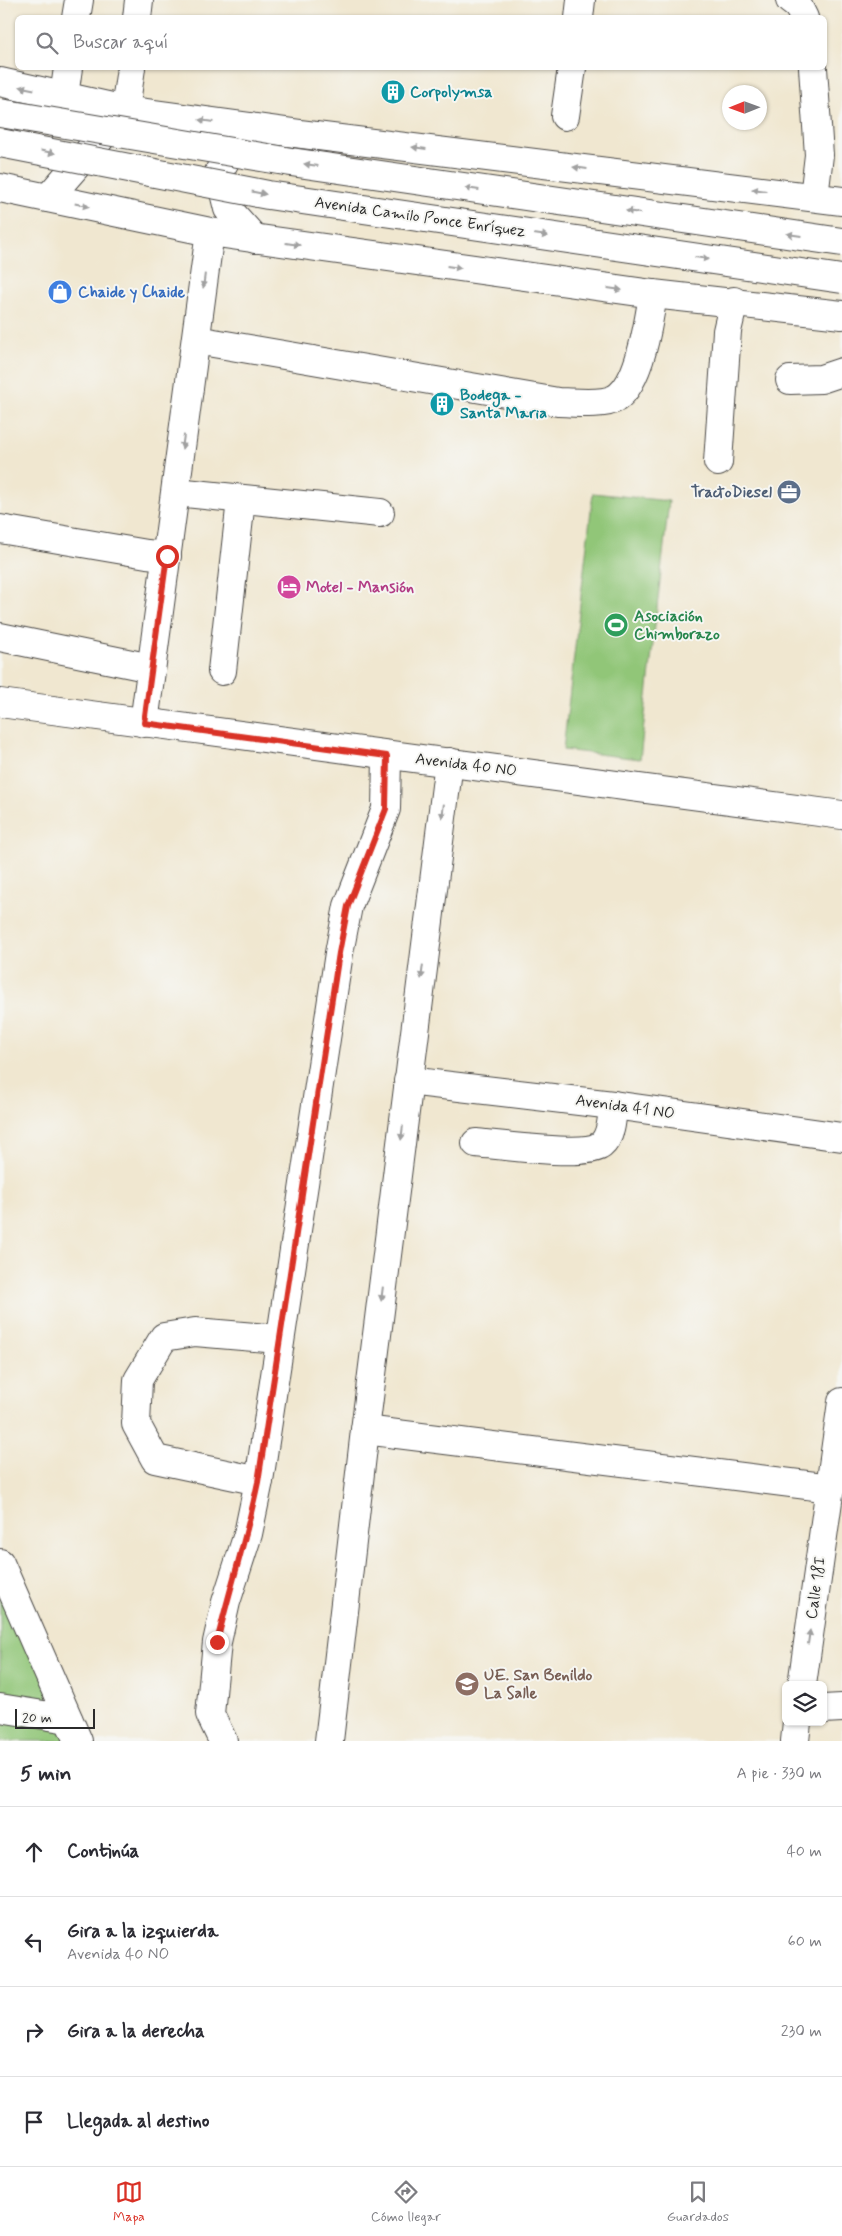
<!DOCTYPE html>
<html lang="es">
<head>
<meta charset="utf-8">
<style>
	:root { --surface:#fff; --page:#f2f2f3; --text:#2b2b33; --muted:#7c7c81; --line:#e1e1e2; --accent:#d93025 }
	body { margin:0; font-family:Mynerve,sans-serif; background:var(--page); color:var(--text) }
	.controls { position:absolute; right:15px; bottom:15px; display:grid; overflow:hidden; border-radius:8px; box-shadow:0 1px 4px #0004 }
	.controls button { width:45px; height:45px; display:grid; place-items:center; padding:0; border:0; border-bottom:1px solid var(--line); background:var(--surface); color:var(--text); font:25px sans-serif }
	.compass { position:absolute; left:722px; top:85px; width:45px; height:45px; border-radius:50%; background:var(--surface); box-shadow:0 1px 4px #0004; rotate:269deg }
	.scale { position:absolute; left:15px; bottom:12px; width:80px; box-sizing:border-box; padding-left:5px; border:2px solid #2b2b2b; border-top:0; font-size:14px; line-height:18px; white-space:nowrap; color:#2b2b2b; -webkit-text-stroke:4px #f6f6f2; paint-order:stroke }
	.stop { position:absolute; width:15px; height:15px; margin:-11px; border:4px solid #d93025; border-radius:50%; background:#fff }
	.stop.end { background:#d93025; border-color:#fff; box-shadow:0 1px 5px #0008 }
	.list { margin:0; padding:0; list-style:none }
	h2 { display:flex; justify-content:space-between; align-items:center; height:65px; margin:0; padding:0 20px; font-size:21px }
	h2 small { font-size:16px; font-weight:400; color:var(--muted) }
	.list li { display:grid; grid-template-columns:32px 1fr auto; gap:15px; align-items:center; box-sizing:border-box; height:90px; padding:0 20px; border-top:1px solid var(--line) }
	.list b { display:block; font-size:19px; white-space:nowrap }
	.list p { margin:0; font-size:16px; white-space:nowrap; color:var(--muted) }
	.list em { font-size:16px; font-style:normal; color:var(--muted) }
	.icon { flex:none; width:28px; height:28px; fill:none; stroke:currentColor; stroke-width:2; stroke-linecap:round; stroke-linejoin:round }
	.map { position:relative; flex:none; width:842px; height:1741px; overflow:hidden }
	.search { position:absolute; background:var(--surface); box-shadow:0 1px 4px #0004; left:15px; right:15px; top:15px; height:55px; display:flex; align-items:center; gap:12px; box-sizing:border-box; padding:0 18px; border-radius:8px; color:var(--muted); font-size:19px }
	.sheet { height:425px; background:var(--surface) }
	nav { display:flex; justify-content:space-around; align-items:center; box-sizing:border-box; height:70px; border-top:1px solid var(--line); background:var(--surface); font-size:14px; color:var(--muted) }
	nav a { display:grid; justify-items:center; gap:2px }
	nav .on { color:var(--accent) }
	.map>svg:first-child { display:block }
	.green { fill:#91c678; stroke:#5e7852 }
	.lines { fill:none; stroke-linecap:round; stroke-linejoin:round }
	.minor-casing { stroke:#494744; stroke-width:30 }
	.major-casing { stroke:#494744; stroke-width:30 }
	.minor { stroke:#fff; stroke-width:28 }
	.major { stroke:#fff; stroke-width:28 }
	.major-bridge-casing { stroke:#494744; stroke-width:30; stroke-linecap:butt }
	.major-bridge { stroke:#fff; stroke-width:28 }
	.oneway { fill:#a0a0a0 }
	.route { stroke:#d93025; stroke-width:6 }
	.labels { text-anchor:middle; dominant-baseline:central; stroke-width:4; stroke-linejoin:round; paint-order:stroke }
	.culture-label { font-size:16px; font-weight:bold; fill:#0d838f; stroke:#f6f6f2; text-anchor:start }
	.street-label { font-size:16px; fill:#2b2b2b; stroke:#f6f6f2 }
	.shop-label { font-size:16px; font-weight:bold; fill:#366cbe; stroke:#f6f6f2; text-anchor:start }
	.service-label { font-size:16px; font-weight:bold; fill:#4e5e75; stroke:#f6f6f2; text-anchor:end }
	.hotel-label { font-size:16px; font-weight:bold; fill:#b23c85; stroke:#f6f6f2; text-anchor:start }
	.leisure-label { font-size:16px; font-weight:bold; fill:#27864d; stroke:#f6f6f2; text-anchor:start }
	.education-label { font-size:16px; font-weight:bold; fill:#785e54; stroke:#f6f6f2; text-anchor:start }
</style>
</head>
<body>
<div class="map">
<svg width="842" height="1741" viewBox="0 0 842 1741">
	<rect width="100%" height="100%" fill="#f6f6f2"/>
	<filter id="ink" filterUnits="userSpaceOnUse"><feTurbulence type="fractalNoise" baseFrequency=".02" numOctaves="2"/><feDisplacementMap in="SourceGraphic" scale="10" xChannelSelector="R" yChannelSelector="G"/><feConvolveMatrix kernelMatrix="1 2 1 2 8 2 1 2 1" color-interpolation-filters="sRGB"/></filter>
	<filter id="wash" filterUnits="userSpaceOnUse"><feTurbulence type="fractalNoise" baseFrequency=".0096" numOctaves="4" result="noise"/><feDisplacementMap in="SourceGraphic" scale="20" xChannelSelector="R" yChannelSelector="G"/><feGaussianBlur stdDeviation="1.12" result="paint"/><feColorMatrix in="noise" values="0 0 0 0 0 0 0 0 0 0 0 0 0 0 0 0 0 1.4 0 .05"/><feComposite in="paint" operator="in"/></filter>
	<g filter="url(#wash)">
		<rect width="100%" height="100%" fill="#f0e7d0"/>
		<g class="green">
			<polygon points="593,493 669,501 640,759 563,750"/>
			<polygon points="0,1574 72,1741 0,1741"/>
		</g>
	</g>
	<g filter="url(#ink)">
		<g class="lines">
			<defs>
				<g id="minor">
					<polyline points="790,0 798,6 804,18"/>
					<polyline points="579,18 581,0"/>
					<polyline points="813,68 819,155 814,197"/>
					<polyline points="565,116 572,68"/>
					<path d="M196,340L558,402C572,402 604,406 616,398C640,383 649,321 653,294"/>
					<polyline points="790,380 821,379 842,372"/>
					<polyline points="718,462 727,331 734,301"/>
					<polyline points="176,492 380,513"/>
					<polyline points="0,529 147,554 167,556"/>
					<polyline points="0,637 151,668"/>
					<polyline points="222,671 241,500"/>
					<polyline points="0,703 842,815"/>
					<polyline points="144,723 210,232"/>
					<polyline points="408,1081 613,1105 842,1137"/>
					<path d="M476,1143C498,1145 586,1157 601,1145C612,1136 612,1117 613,1105"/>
					<polyline points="365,1430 831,1488"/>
					<polyline points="259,1481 155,1459 136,1424 138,1380 164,1337 195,1332 279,1339"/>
					<polyline points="0,1563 78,1741"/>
					<polyline points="802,1685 842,1402"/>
					<polyline points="0,1708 68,1719"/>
					<polyline points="823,1709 842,1708"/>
					<polyline points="223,1741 210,1714 217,1642 226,1602 248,1534 259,1481 339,953 348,906 386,809 387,756"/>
					<polyline points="329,1741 365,1430 449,762"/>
					<polyline points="795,1741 797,1722"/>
				</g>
				<g id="major">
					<polyline points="76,18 79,0"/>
					<polyline points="137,18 139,0"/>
					<polyline points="0,82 125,110 301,134 842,201"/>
					<polyline points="64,96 68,68"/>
					<polyline points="246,136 236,141 219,172 228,209 255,239"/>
					<polyline points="0,188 210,232 653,294 842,315"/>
					<polyline points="48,198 125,110 131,68"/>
				</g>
			</defs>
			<use href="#minor" class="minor-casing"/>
			<use href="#major" class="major-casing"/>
			<use href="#minor" class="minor"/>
			<use href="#major" class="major"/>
			<defs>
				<g id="major-bridge">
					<polyline points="0,113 291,162 842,242"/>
					<polyline points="0,143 268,195 842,279"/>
				</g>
			</defs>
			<use href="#major-bridge" class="major-bridge-casing"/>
			<use href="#major-bridge" class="major-bridge"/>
		</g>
		<defs><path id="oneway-solid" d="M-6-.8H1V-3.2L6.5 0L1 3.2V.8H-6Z" transform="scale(1.25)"/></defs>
		<g class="oneway">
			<use href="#oneway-solid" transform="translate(27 88) rotate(-168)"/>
			<use href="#oneway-solid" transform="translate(206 121) rotate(-172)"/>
			<use href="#oneway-solid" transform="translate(419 148) rotate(-173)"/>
			<use href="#oneway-solid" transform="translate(48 152) rotate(11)"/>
			<use href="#oneway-solid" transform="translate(311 165) rotate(-172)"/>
			<use href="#oneway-solid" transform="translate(580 168) rotate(-173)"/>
			<use href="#oneway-solid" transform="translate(472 189) rotate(-172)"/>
			<use href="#oneway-solid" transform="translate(759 190) rotate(-173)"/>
			<use href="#oneway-solid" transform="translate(259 193) rotate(11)"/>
			<use href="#oneway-solid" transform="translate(82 205) rotate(12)"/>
			<use href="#oneway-solid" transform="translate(633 212) rotate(-172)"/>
			<use href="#oneway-solid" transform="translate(541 235) rotate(8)"/>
			<use href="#oneway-solid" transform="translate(794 235) rotate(-172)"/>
			<use href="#oneway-solid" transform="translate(293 244) rotate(8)"/>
			<use href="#oneway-solid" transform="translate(702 258) rotate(8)"/>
			<use href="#oneway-solid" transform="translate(454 267) rotate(8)"/>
			<use href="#oneway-solid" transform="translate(204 281) rotate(97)"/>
			<use href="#oneway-solid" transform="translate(615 289) rotate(8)"/>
			<use href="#oneway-solid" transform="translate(183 442) rotate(98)"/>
			<use href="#oneway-solid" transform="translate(443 811) rotate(97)"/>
			<use href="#oneway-solid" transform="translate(422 972) rotate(97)"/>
			<use href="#oneway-solid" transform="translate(402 1133) rotate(97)"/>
			<use href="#oneway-solid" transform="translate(382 1294) rotate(97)"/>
			<use href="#oneway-solid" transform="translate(809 1637) rotate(-82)"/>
		</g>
	</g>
	<g class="lines" filter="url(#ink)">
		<path class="route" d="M167,556L144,723L387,756L386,809L348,906L339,953L258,1482C247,1536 230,1588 217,1642"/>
	</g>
	<defs>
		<symbol id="building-disc" viewBox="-11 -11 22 22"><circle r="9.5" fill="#0f9aa8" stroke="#f6f6f2"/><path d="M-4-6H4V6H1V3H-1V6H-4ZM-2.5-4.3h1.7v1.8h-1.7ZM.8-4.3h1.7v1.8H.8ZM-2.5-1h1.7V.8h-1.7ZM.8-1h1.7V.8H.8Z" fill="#fff"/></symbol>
		<symbol id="shop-disc" viewBox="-11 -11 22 22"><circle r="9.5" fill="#3f7fe0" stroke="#f6f6f2"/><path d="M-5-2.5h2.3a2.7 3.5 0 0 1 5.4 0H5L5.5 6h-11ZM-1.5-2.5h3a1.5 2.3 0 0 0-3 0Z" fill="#fff"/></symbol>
		<symbol id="office-disc" viewBox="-11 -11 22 22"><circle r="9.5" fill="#5c6f8a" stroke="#f6f6f2"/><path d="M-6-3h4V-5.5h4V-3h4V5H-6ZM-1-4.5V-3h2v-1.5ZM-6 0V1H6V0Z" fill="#fff"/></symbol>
		<symbol id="hotel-disc" viewBox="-11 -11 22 22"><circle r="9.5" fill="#d1479c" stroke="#f6f6f2"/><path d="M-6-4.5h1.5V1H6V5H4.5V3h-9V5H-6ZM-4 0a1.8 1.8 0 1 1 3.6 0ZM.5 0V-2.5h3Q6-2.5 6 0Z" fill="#fff"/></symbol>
		<symbol id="stadium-disc" viewBox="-11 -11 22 22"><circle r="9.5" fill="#2e9e5b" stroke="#f6f6f2"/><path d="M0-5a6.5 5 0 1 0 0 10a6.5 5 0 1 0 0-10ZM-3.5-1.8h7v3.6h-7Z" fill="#fff"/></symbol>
		<symbol id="school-disc" viewBox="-11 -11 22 22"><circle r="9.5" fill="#8d6e63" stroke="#f6f6f2"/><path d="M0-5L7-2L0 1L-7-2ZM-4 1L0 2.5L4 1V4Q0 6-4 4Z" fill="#fff"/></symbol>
	</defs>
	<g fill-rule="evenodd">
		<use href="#building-disc" x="379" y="78" width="28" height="28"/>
		<use href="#shop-disc" x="46" y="278" width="28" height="28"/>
		<use href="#building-disc" x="428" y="390" width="28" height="28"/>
		<use href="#office-disc" x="775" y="478" width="28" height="28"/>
		<use href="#hotel-disc" x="275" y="573" width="28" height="28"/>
		<use href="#stadium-disc" x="602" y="611" width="28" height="28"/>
		<use href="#school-disc" x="453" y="1670" width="28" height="28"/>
	</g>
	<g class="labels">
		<g class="culture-label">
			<text x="410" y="92">Corpolymsa</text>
			<text x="460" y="395">Bodega -<tspan x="460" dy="18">Santa Maria</tspan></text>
		</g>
		<g class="street-label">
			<text transform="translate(420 217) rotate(8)">Avenida Camilo Ponce Enríquez</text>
			<text transform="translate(466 765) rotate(7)">Avenida 40 NO</text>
			<text transform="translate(625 1107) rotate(8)">Avenida 41 NO</text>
			<text transform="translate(816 1588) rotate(-82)">Calle 18I</text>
		</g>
		<g class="shop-label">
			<text x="78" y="292">Chaide y Chaide</text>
		</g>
		<g class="service-label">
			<text x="772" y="492">TractoDiesel</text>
		</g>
		<g class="hotel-label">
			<text x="306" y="587">Motel - Mansión</text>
		</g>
		<g class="leisure-label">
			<text x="634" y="616">Asociación<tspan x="634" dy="18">Chimborazo</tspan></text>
		</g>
		<g class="education-label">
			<text x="484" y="1675">UE. San Benildo<tspan x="484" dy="18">La Salle</tspan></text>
		</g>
	</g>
</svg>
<div class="controls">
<button><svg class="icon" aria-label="layers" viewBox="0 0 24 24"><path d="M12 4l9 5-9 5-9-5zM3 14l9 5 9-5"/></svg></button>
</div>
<svg class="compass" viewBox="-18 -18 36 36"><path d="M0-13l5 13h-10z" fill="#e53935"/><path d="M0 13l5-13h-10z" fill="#7c7c81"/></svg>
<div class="scale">20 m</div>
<div class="stop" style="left:167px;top:556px"></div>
<div class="stop end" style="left:217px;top:1642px"></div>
<div class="search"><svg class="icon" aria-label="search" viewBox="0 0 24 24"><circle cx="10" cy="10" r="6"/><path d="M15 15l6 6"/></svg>Buscar aquí</div>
</div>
<section class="sheet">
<h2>5 min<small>A pie · 330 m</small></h2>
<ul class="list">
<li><svg class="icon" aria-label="ahead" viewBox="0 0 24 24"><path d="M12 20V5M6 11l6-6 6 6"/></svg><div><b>Continúa</b></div><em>40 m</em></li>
<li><svg class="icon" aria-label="left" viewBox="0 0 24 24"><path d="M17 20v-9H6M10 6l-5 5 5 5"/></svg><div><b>Gira a la izquierda</b><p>Avenida 40 NO</p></div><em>60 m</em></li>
<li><svg class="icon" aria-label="right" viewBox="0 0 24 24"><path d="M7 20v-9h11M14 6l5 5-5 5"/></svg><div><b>Gira a la derecha</b></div><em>230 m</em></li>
<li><svg class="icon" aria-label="arrive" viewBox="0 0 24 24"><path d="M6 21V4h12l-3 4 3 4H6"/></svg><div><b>Llegada al destino</b></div></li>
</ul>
</section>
<nav>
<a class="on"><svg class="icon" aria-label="map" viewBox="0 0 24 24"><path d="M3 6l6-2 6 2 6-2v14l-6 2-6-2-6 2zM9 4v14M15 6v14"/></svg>Mapa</a>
<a><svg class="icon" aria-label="directions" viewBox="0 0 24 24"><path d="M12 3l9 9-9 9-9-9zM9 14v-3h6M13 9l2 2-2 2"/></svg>Cómo llegar</a>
<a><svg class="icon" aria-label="saved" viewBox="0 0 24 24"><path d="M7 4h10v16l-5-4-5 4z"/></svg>Guardados</a>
</nav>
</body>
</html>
